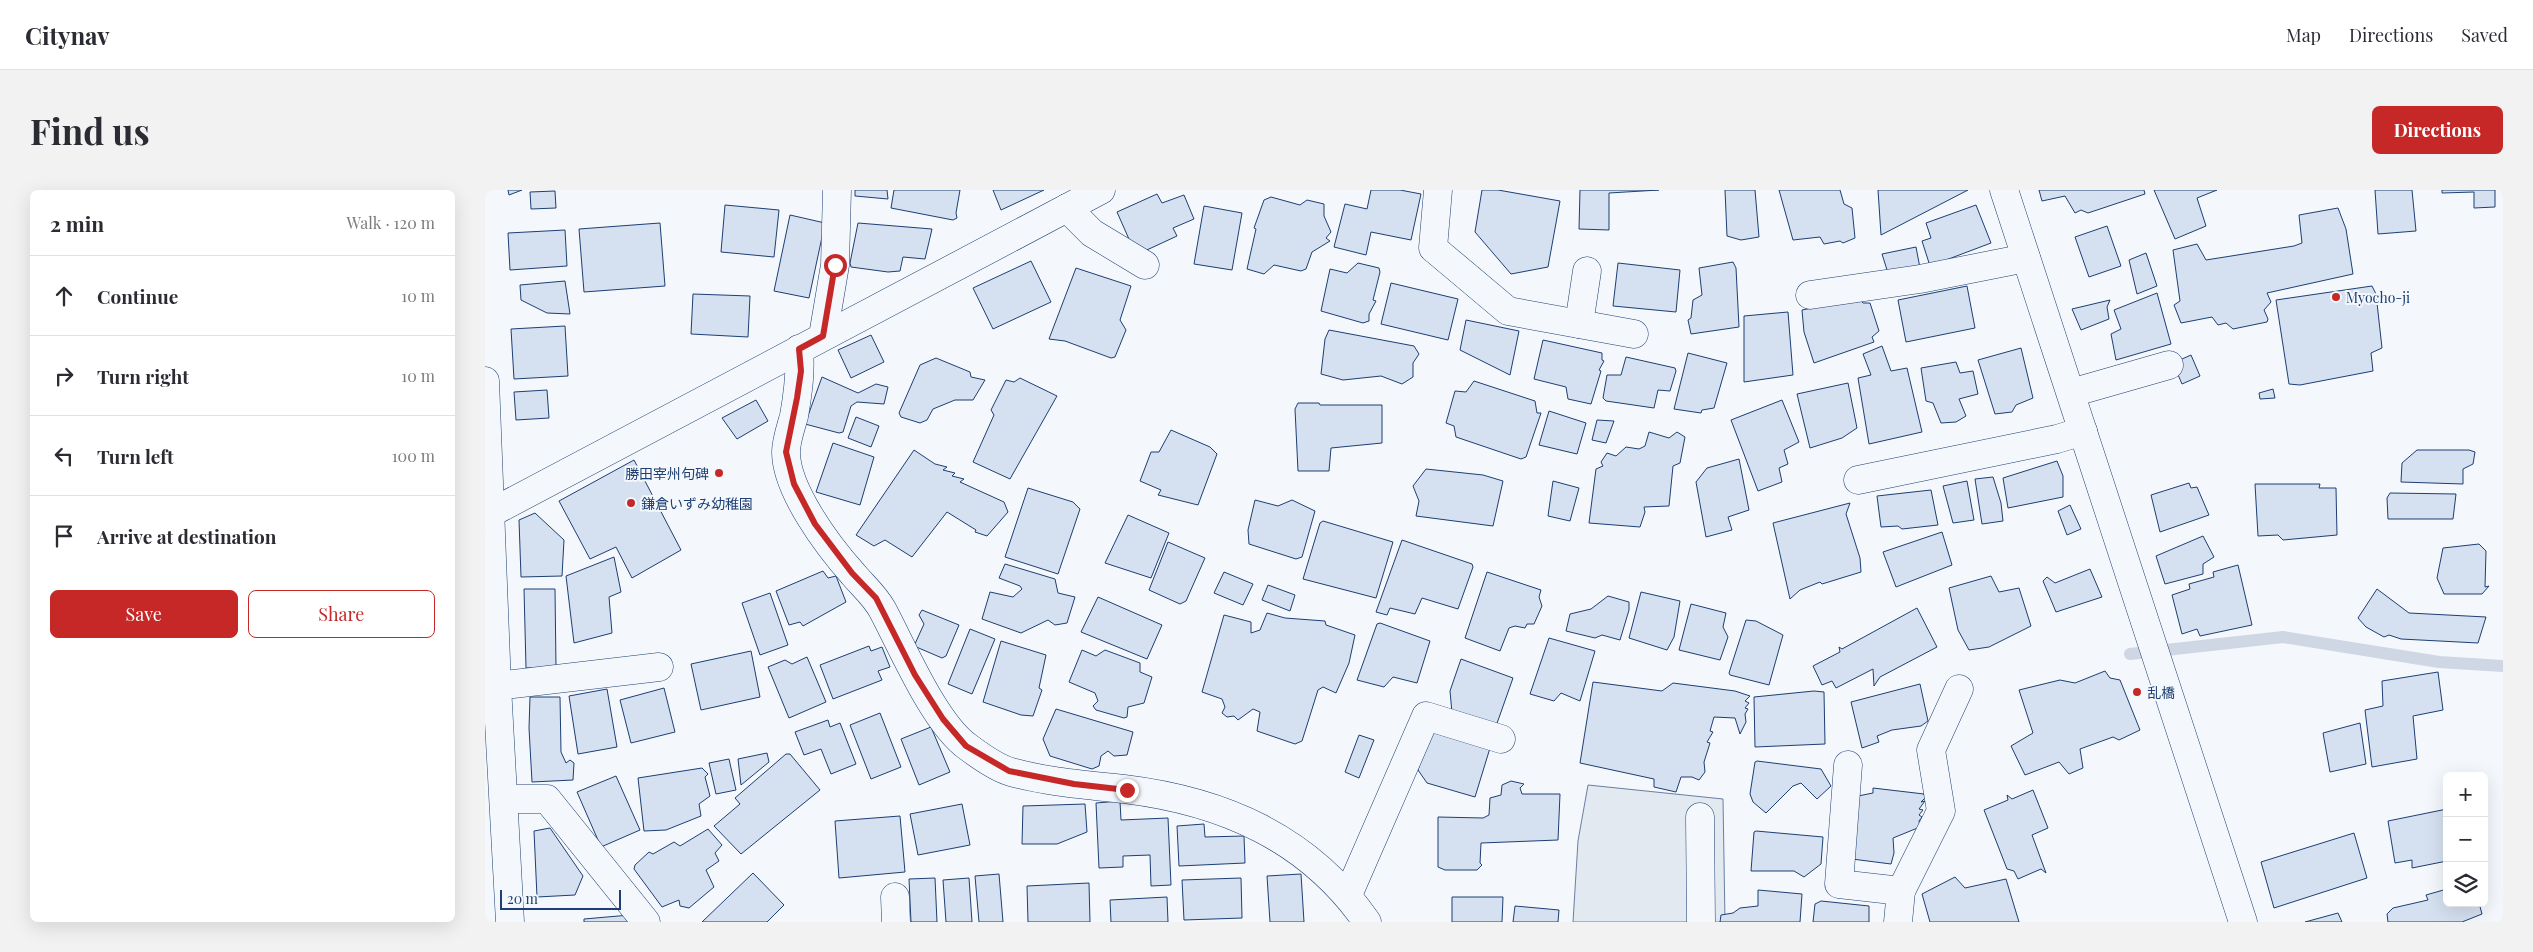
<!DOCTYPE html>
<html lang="en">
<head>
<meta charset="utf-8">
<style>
	:root { --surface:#fff; --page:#f2f2f3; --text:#2b2b33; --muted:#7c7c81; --line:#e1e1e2; --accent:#c62828 }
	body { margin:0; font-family:"Playfair Display","Noto Sans JP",serif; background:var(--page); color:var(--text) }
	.controls { position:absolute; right:15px; bottom:15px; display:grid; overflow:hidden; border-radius:8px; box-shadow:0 5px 20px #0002 }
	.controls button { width:45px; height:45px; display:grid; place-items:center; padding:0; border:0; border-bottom:1px solid var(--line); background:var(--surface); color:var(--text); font:25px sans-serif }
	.scale { position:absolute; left:15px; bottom:12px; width:121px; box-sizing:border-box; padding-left:5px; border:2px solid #1d3f73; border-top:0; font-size:14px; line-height:18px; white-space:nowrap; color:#1d3f73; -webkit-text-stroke:4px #f4f7fb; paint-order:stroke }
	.stop { position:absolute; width:15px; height:15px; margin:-11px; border:4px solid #c62828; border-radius:50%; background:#fff }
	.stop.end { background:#c62828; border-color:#fff; box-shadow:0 1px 5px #0008 }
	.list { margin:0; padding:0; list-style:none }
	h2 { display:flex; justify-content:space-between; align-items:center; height:65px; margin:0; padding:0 20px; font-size:21px }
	h2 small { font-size:16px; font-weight:400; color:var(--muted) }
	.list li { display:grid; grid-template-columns:32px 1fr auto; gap:15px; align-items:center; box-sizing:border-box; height:80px; padding:0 20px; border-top:1px solid var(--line) }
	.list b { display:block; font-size:19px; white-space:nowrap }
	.list em { font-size:16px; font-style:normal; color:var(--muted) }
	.actions { display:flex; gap:10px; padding:15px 20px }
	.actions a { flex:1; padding:11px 0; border:1px solid var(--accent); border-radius:8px; text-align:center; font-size:18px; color:var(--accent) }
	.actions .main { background:var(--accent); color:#fff }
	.icon { flex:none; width:28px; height:28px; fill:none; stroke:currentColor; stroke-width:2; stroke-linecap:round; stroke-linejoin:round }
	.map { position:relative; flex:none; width:2018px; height:732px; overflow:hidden; border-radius:8px }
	header { display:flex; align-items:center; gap:30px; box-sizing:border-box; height:70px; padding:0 25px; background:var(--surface); border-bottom:1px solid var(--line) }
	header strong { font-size:24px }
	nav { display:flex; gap:28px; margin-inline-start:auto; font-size:18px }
	.intro { display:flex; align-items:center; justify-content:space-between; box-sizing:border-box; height:120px; padding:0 30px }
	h1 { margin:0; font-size:35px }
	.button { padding:12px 22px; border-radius:8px; background:var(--accent); color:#fff; font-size:18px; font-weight:700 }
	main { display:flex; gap:30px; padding:0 30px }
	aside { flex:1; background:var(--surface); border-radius:8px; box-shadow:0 5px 20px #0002 }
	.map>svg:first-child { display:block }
	.green { fill:#e3e9f0; stroke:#687fa3 }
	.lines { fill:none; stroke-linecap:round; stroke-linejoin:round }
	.stream { stroke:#cfd7e4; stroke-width:12 }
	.building { fill:#d5e0f0; stroke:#1d3f73 }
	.minor-casing { stroke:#1d3f73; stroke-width:29 }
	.minor { stroke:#f4f7fb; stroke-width:28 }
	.route { stroke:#c62828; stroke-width:6 }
	.poi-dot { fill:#c62828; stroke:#f4f7fb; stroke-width:2 }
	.labels { text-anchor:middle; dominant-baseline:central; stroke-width:4; stroke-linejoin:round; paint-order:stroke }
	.poi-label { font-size:14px; fill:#1d3f73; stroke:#f4f7fb; text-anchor:start }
</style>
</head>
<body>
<header>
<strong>Citynav</strong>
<nav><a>Map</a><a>Directions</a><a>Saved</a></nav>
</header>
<div class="intro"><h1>Find us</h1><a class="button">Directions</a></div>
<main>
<aside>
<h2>2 min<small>Walk · 120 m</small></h2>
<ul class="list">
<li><svg class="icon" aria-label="ahead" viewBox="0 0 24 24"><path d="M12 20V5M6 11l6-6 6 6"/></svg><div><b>Continue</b></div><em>10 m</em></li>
<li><svg class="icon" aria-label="right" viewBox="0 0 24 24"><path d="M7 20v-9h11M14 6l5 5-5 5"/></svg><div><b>Turn right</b></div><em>10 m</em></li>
<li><svg class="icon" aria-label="left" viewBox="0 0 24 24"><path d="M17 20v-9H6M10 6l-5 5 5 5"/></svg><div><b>Turn left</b></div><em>100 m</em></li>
<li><svg class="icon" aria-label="arrive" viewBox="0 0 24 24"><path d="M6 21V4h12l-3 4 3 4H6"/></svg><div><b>Arrive at destination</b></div></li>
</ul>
<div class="actions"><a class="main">Save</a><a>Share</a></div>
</aside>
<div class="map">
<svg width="2018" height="732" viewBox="0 0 2018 732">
	<rect width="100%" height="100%" fill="#f4f7fb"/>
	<polygon class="green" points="1103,595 1238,609 1240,732 1088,732 1093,651"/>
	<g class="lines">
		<polyline class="stream" points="1645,464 1798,447 1954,472 2018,476"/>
	</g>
	<g class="building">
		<polygon points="23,0 37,0 24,5"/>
		<polygon points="370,0 402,0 403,9 370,6"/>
		<polygon points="409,0 475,0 471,23 472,28 468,30 406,18"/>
		<polygon points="508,0 559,0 516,20"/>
		<polygon points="886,0 915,0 936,4 926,50 886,42 881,65 849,57 860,14 882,19"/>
		<polygon points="997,0 1013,0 1075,11 1063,77 1026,84 990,42"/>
		<polygon points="1095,0 1174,0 1124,3 1124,40 1094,39"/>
		<polygon points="1240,0 1270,0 1274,47 1256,50 1242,46"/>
		<polygon points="1294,0 1355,0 1359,14 1367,18 1370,48 1358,53 1355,51 1339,54 1335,47 1308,50"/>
		<polygon points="1393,0 1483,0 1396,45"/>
		<polygon points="1554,0 1659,0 1660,4 1603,23 1596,20 1590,23 1580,6 1557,11"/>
		<polygon points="1669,0 1732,0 1712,8 1721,36 1690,49"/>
		<polygon points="1890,0 1927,0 1931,41 1893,44"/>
		<polygon points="1957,0 2010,0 2010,17 1989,18 1989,2 1957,3"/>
		<polygon points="70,1 71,18 46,19 45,2"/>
		<polygon points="672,4 677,13 699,5 709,29 688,38 692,46 651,65 632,22"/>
		<polygon points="786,7 815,15 822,10 839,14 839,26 846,42 841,48 845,51 827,62 821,79 816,81 789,75 779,84 762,79 771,39 769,38 779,10"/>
		<polygon points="240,15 294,20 289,67 236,62"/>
		<polygon points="1491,15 1506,53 1445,76 1437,51 1446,48 1441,33"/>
		<polygon points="719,16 757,23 747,80 709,74"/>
		<polygon points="1853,18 1861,39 1868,84 1782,103 1786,112 1779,120 1783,129 1782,132 1748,139 1741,133 1733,135 1727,127 1696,133 1689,115 1695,111 1688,60 1712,54 1721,70 1809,56 1817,53 1814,25"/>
		<polygon points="305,25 340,33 324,108 289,101"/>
		<polygon points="175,33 180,96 99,102 94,39"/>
		<polygon points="373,33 447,39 440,69 418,67 415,81 403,82 366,77 365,73"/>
		<polygon points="1622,36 1636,76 1604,87 1590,47"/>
		<polygon points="80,40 82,76 25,80 23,43"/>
		<polygon points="1431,57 1435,78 1403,83 1397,64"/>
		<polygon points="1661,63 1672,96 1652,104 1644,70"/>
		<polygon points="546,71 566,112 508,139 488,98"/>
		<polygon points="1248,72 1251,78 1254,137 1206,144 1203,130 1206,128 1208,110 1217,105 1214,78"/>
		<polygon points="873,73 894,78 895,82 888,110 891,111 884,124 884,131 878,133 836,121 845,79 862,83"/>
		<polygon points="1133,73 1195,80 1191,122 1128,116"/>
		<polygon points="591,78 646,96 635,130 641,140 630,167 626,168 580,151 564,149"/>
		<polygon points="80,91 85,124 62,123 36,110 35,95"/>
		<polygon points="906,93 973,109 963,150 896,134"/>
		<polygon points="1482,96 1490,138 1421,152 1413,110"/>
		<polygon points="1887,96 1891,104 1897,158 1886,163 1888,181 1815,195 1804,194 1791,110"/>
		<polygon points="1672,103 1686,154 1631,170 1626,144 1636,139 1629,120"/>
		<polygon points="208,104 265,106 263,147 206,144"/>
		<polygon points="1374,108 1378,113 1385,113 1394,141 1387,147 1389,152 1329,173 1319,142 1317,120"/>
		<polygon points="1625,110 1622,117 1624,129 1596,140 1587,119"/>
		<polygon points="1303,122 1308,185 1259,192 1259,126"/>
		<polygon points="981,130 1034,141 1025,185 975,160"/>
		<polygon points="80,136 83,186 29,189 26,139"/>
		<polygon points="844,140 929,156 934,164 928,173 928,187 917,194 896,186 858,190 836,184 840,149"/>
		<polygon points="386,145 399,172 366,188 353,160"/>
		<polygon points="1058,150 1117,163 1117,170 1119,171 1114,180 1116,181 1106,214 1083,209 1081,197 1049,189"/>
		<polygon points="1397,156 1406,181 1422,178 1437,242 1384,254 1373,188 1386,185 1378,164"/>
		<polygon points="1536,158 1548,208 1531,215 1527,222 1510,224 1493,170"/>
		<polygon points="1203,163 1242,173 1229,218 1217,220 1216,223 1189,219"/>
		<polygon points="1706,165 1715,186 1697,194 1688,173"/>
		<polygon points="1141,167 1190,178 1191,181 1185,201 1173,200 1169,218 1121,211 1118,208 1122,185 1136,185"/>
		<polygon points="451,168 485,182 486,187 500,190 488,210 470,210 448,219 442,230 435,233 416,227 414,223 435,175"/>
		<polygon points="1471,172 1475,183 1488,181 1493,204 1474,209 1481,226 1471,232 1456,233 1448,213 1441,211 1436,178"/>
		<polygon points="337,187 373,203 391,194 403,197 399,214 372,212 366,216 358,242 354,243 320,234"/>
		<polygon points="535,188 572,206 525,289 488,272 509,225 506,220 521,190 529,192"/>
		<polygon points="989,191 1050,211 1052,223 1056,223 1041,267 1036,269 971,247 969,236 961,233 970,201 981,202"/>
		<polygon points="1363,193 1372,238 1357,248 1325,258 1312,204"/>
		<polygon points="1788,199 1790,208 1775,209 1774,203"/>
		<polygon points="62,200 64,228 31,230 29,202"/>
		<polygon points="271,210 283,231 252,249 237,228"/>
		<polygon points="1297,210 1314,252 1299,260 1303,274 1294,278 1297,292 1273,301 1246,230"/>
		<polygon points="813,213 834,213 835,215 897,215 897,253 846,258 844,281 813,281 810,219"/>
		<polygon points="1064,221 1101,233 1092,264 1054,255"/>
		<polygon points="371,227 394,236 386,257 363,248"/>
		<polygon points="1112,230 1129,231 1121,253 1107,250"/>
		<polygon points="686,240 725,257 732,264 713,315 673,305 676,300 655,291 666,262 674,262"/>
		<polygon points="1164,242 1184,248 1192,242 1200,247 1195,273 1188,276 1184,316 1159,317 1160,322 1155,337 1104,333 1111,279 1118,276 1116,272 1122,263 1131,266 1141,257 1154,259 1160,256"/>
		<polygon points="348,253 389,267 375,315 331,302"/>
		<polygon points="429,260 450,274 462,277 458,280 470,283 467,286 479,289 475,292 519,312 523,322 502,346 490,342 491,340 462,322 427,367 400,350 389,356 371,345"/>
		<polygon points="1932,260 1984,260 1990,262 1988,274 1978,279 1978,294 1916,292 1917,273"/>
		<polygon points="1254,269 1264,320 1243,327 1247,340 1221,347 1211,292 1222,278"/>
		<polygon points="149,270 196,360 147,388 131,357 105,369 74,311"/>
		<polygon points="1572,271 1578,286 1578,307 1523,318 1518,288"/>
		<polygon points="941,279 998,285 1018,291 1008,336 931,326 934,311 928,296"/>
		<polygon points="1508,287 1516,313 1518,331 1497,334 1490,289"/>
		<polygon points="1068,291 1094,298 1085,331 1063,326"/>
		<polygon points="1482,291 1489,330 1468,333 1458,296"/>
		<polygon points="1704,293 1706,298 1712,297 1724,325 1675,342 1666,305"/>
		<polygon points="1770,294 1835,294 1834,298 1851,298 1852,345 1798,350 1793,345 1773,346"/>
		<polygon points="543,298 588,312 595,319 573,384 520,367"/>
		<polygon points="1446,300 1453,335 1417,339 1413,336 1396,337 1392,306"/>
		<polygon points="1905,303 1971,304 1968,329 1903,329 1902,308"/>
		<polygon points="770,310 793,316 807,310 830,321 817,367 811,369 764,354 763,340"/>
		<polygon points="1365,313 1361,324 1375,368 1376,382 1337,394 1335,392 1315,400 1305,409 1288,333"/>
		<polygon points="1585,315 1596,339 1582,345 1573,321"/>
		<polygon points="50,323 79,350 77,386 36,387 34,330"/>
		<polygon points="643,325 684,343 666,388 620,373"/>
		<polygon points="838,331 908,352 891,408 818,389 835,333"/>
		<polygon points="1457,342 1467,375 1411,397 1398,362"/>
		<polygon points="1718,346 1729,367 1718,374 1718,384 1680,394 1671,366"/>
		<polygon points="917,350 987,374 988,377 973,419 937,408 930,424 905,418 902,425 891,422"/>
		<polygon points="683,352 720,368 701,411 695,414 664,400"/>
		<polygon points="1994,354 2001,361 2000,397 2004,396 1997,404 1959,404 1952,388 1958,358"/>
		<polygon points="129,367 136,402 124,407 127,443 89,453 81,386"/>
		<polygon points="520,374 570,389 573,403 590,407 582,433 570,435 563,430 536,443 497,429 505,402 528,407 537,399 535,396 514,388"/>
		<polygon points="1753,375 1767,435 1715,446 1712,439 1697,444 1687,405 1705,399 1704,394 1729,387 1728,382"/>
		<polygon points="1605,379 1617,407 1571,422 1558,391 1562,387 1570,393"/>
		<polygon points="338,381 343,388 351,386 361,412 318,436 315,432 304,435 291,401"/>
		<polygon points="739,382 768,394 758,415 729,403"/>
		<polygon points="1002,382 1056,400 1054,407 1057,416 1049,434 1042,434 1040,438 1030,436 1024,438 1015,461 980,448"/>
		<polygon points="1506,386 1514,402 1534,398 1546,436 1504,457 1484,460 1473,440 1464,398"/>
		<polygon points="783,395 810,405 805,421 777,410"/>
		<polygon points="39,399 70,399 71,478 41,478"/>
		<polygon points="1892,399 1924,423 2001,427 1993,453 1916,449 1904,445 1899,447 1881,437 1873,428"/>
		<polygon points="1156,402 1195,411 1189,447 1182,460 1144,448"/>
		<polygon points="285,403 303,455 275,465 257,413"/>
		<polygon points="1123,406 1144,412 1144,420 1135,450 1117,445 1110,448 1081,441 1085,424 1106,419"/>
		<polygon points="613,407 677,435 662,469 596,442"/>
		<polygon points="1206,414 1241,423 1238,437 1243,447 1235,470 1194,460"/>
		<polygon points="1432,418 1452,457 1395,487 1389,496 1388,479 1351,498 1347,491 1337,495 1328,476 1355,462 1354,457 1357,459"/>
		<polygon points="437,420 474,435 461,466 457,468 429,456 439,434 434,425"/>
		<polygon points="782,423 800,428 840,431 841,435 870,445 864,473 851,503 838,497 833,500 817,551 810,554 772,541 775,522 768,519 753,530 749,526 742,527 737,523 740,517 737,509 717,502 739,425 766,432 766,443 775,440"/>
		<polygon points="1261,430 1271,431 1298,445 1284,495 1245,485 1244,483"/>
		<polygon points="895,433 945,451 932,493 908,487 899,497 872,490 892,434"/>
		<polygon points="485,439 510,449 487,504 463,494"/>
		<polygon points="1064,448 1110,461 1095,511 1076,503 1069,511 1045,504"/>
		<polygon points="516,451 561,465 554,498 557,500 548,526 536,525 498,512"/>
		<polygon points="384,456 386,461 397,457 405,477 393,481 397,490 348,509 335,475"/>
		<polygon points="597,460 611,466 620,460 655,473 655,482 667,487 659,513 643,517 642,527 639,528 611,520 608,516 613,511 610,503 584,492"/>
		<polygon points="266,461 275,507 216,520 206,474"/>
		<polygon points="322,467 341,512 304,528 283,477 300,470 307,474"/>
		<polygon points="976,469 1028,488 1010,539 967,523 965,501"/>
		<polygon points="1620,481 1625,488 1635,490 1655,540 1634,550 1628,547 1595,559 1598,578 1584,584 1574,572 1540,585 1526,556 1548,543 1534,500 1575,490 1590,493"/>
		<polygon points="1953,482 1958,520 1928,526 1932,569 1887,577 1880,520 1898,516 1897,491"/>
		<polygon points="1108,492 1177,501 1188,493 1250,501 1265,506 1260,511 1264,513 1260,518 1263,519 1260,524 1261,532 1255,544 1250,528 1229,527 1225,541 1228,542 1222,552 1225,553 1219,572 1220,582 1214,590 1207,587 1196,587 1191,602 1169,597 1169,589 1095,573"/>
		<polygon points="1435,494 1443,531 1436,536 1407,540 1392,546 1394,552 1377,558 1366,512"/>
		<polygon points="179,498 190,542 146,553 135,510"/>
		<polygon points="122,499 132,557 93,564 84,506"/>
		<polygon points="1329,501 1339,502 1340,554 1270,557 1269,507"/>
		<polygon points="45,507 75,507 76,562 81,573 85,570 89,573 88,590 47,592 44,538"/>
		<polygon points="571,519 648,542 642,565 629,566 623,561 616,566 614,576 607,579 565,566 558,549"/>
		<polygon points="395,523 416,577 386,589 365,535"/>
		<polygon points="343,530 345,537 355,533 371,574 346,584 336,559 319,565 310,542"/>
		<polygon points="1875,533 1881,574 1845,582 1838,543"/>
		<polygon points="446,537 465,582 434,595 416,549"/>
		<polygon points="945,541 1005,558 990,607 942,593 933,580"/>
		<polygon points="874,545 889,550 874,588 860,582"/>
		<polygon points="282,563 284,572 256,595 253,569"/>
		<polygon points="301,564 305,564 335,600 256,664 229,636 255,614 250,608"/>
		<polygon points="244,569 251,600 231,604 224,573"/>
		<polygon points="1272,571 1336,579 1346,596 1332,609 1316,593 1308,596 1281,623 1268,612 1265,604 1270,572"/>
		<polygon points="217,578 223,584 220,587 225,606 214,614 216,626 181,640 159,641 153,588"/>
		<polygon points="131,586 155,640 116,657 92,602"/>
		<polygon points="1026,591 1039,594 1035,598 1037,604 1075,604 1073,650 996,653 995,673 997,675 992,680 960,680 953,677 953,627 998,628 1004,625 1005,608 1016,605 1017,595"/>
		<polygon points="1388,598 1439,604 1440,608 1436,612 1440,611 1434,619 1438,620 1434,625 1437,627 1434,631 1435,637 1408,648 1409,663 1406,674 1367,669 1373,606 1388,603"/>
		<polygon points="1548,600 1563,638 1547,645 1561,683 1556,679 1533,689 1529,681 1522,679 1499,620 1523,610 1522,605 1527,609"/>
		<polygon points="635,611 636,630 683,628 686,695 666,696 665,665 638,666 638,677 614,678 611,613"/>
		<polygon points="477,614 485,655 433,665 425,624"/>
		<polygon points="600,614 602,642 572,654 537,654 538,616"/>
		<polygon points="1962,619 1962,671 1927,678 1927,670 1910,673 1903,631"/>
		<polygon points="415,626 420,682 354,688 350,631"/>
		<polygon points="719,634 720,647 759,646 760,673 694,676 692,636"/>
		<polygon points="65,638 98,686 90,705 52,707 49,641"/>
		<polygon points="223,639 237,655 230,663 234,671 221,680 229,697 204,718 195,716 194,710 177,717 149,679 150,675 164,662 168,664 189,652 195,656"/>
		<polygon points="1271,641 1338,647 1336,674 1319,687 1309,681 1266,681 1269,642"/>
		<polygon points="1869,643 1882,688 1789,718 1776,672"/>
		<polygon points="268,683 299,715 282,732 217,732"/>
		<polygon points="514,684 518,732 494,732 490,686"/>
		<polygon points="816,684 819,732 785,732 782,686"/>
		<polygon points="1470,687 1480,698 1521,689 1534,732 1445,732 1437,704"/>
		<polygon points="450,688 452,732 426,732 424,689"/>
		<polygon points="484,688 487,732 461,732 458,690"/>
		<polygon points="756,688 757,728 699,730 697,690"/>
		<polygon points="604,693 605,732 543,732 542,696"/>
		<polygon points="1962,699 1962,713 1994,713 1997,724 1977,732 1903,732 1902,724 1908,718 1943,710 1941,705"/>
		<polygon points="1273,700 1317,704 1315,732 1235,732 1236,725 1248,723 1255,718 1273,716"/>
		<polygon points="682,707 683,732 626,732 625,710"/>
		<polygon points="967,707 1018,707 1017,732 967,732"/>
		<polygon points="1336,711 1384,716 1384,732 1328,732 1330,714"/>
		<polygon points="1030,716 1074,720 1073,732 1028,732"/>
		<polygon points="1853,723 1857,732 1820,732"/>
		<polygon points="145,725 146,732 99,732 99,729"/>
	</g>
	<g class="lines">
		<defs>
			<g id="minor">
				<polyline points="953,0 948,58 1023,121 1149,144"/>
				<polyline points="1519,0 1758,732"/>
				<polyline points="582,18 607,43 660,75"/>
				<polyline points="1325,105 1435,89 1541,68"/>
				<polyline points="1094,134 1102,81"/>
				<polyline points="338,146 350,75 352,0"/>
				<path d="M314,159C316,182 313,203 309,226C306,237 301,251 301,262C301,300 343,356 368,384C378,396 389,405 397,419C417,456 449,533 483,557C495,566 512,578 526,582C562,592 602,595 639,599C738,611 824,648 882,732"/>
				<polyline points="0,191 12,496 25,732"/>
				<polyline points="1586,203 1684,175"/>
				<polyline points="1373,290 1572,249 1598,241"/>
				<polyline points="0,326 616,0"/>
				<polyline points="12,496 174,477"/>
				<polyline points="1363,575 1354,694 1416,701"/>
				<polyline points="20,609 62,609 161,732"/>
				<polyline points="1215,627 1216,732"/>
				<polyline points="863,705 941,526 1016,549"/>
				<polyline points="410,707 411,732"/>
				<polyline points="1413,732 1416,701 1456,621 1446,560 1474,499"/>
			</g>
		</defs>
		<use href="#minor" class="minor-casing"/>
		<use href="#minor" class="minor"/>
	</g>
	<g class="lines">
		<polyline class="route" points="350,75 338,146 314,159 316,181 312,208 301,262 309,294 330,334 367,383 391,408 430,485 458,529 481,556 524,581 589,594 642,600"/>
	</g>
	<g class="poi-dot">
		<circle cx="1851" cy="107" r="5"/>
		<circle cx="234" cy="283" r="5"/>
		<circle cx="146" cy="313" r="5"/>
		<circle cx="1652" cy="502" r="5"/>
	</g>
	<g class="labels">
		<g class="poi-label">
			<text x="1861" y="107">Myocho-ji</text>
			<text x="224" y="283" text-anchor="end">勝田宰州句碑</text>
			<text x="156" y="313">鎌倉いずみ幼稚園</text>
			<text x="1662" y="502">乱橋</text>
		</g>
	</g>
</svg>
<div class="controls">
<button>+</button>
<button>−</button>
<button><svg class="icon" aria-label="layers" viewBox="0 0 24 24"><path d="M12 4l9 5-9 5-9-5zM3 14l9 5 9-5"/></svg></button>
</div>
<div class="scale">20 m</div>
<div class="stop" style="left:350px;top:75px"></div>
<div class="stop end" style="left:642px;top:600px"></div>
</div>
</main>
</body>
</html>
